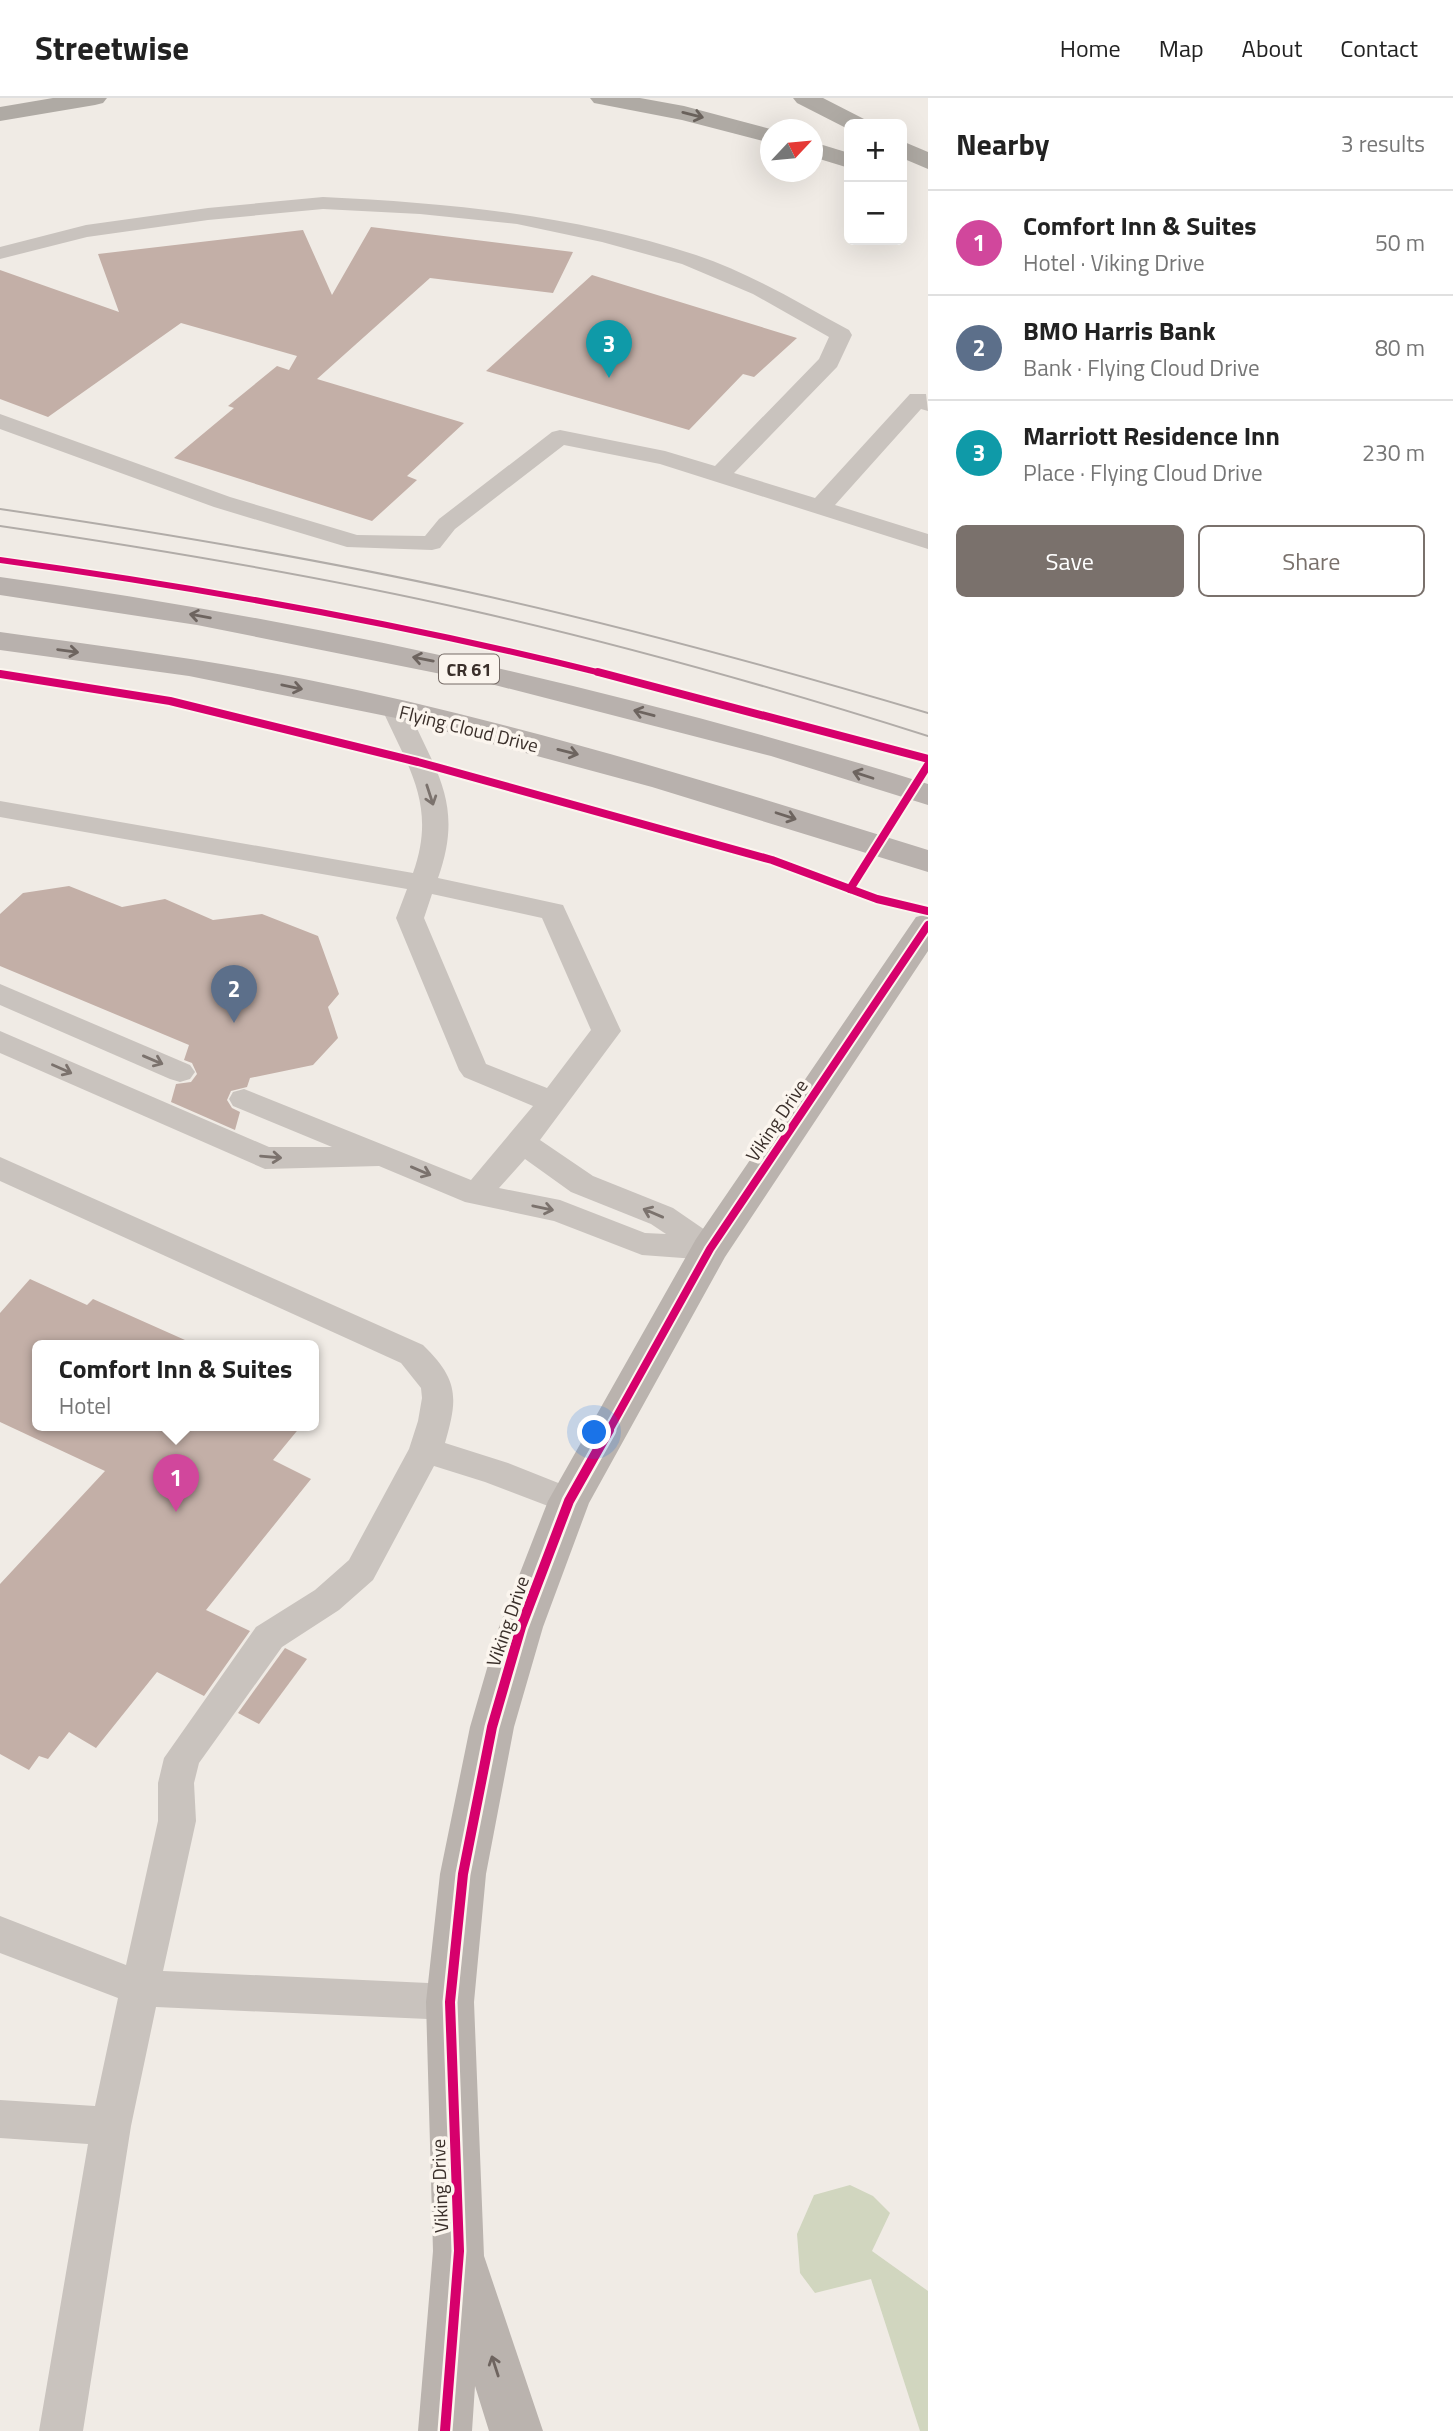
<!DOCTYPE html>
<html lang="en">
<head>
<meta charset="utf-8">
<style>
	:root { --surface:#fff; --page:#f6f6f6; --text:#222; --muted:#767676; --line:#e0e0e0; --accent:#7a716c }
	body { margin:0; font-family:"Titillium Web",sans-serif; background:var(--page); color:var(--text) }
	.controls { position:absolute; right:21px; top:21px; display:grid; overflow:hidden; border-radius:10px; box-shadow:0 7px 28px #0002 }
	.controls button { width:63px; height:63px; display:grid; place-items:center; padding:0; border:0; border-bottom:2px solid var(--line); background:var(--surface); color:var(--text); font:35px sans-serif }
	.compass { position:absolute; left:760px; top:21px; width:63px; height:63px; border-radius:50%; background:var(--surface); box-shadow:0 7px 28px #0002; rotate:64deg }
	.you { position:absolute; left:595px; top:1335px; width:24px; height:24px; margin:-18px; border:5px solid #fff; border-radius:50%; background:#1a73e8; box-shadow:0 0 0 10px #1a73e833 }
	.badge { display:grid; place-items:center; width:46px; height:46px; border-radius:50%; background:var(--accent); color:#fff; font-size:23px; font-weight:700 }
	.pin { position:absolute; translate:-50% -58px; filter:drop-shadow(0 2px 4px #0008) }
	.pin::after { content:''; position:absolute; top:37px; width:24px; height:21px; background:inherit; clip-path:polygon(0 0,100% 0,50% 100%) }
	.popup { position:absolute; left:32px; top:1242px; width:287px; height:91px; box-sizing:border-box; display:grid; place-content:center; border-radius:10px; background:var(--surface); filter:drop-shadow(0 2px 5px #0005); font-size:23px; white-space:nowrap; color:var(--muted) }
	.popup b { font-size:26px; color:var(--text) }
	.popup::after { content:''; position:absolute; left:50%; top:100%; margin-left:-14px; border:14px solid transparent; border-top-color:var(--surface) }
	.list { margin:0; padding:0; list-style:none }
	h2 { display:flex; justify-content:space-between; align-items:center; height:91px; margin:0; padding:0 28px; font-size:30px }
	h2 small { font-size:23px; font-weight:400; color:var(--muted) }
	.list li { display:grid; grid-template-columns:46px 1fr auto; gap:21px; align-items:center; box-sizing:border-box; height:105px; padding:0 28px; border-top:2px solid var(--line) }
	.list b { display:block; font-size:26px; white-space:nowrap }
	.list p { margin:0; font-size:23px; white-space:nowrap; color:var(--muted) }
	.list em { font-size:23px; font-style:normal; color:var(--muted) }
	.actions { display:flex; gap:14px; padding:21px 28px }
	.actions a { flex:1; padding:16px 0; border:2px solid var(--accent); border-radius:10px; text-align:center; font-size:24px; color:var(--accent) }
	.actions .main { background:var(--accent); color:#fff }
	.map { position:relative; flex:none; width:928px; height:2333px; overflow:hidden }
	header { display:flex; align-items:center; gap:42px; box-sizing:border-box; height:98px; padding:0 35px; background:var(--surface); border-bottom:2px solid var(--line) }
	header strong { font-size:33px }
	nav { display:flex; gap:38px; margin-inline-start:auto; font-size:24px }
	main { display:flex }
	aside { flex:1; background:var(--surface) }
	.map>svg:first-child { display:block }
	.green { fill:#d1d6bf }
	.building { fill:#c3afa7 }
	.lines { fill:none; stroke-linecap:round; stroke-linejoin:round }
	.lane { fill:#c9c3be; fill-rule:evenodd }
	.secondary { fill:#bab3ae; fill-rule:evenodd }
	.primary { fill:#b8b1ad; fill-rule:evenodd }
	.highway { fill:#afaaa4; fill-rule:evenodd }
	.tram { stroke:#b1aca8; stroke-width:2 }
	.cycleway-far2-casing { stroke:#fbf5ee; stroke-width:9 }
	.cycleway-far1-casing { stroke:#fbf5ee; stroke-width:12 }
	.cycleway-casing { stroke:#fbf5ee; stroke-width:15 }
	.cycleway-far2 { stroke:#d6006c; stroke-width:6 }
	.cycleway-far1 { stroke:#d6006c; stroke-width:8 }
	.cycleway { stroke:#d6006c; stroke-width:10 }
	.oneway { stroke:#69615b }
	.oneway2 { stroke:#6d645f }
	.oneway3 { stroke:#7b726d }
	.oneway4 { stroke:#6e645f }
	.labels { text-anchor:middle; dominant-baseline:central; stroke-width:7; stroke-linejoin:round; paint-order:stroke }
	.shield { fill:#fbf5ee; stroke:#756b66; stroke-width:2 }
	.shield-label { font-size:18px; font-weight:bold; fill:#3b302b }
	.street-label { font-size:19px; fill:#3b302b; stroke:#fbf5ee }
</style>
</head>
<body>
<header>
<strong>Streetwise</strong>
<nav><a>Home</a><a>Map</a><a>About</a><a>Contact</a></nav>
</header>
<main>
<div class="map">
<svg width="928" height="2333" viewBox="0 0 928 2333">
	<rect width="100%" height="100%" fill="#f0ebe5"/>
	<polygon class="green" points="850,2087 873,2098 890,2115 872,2153 928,2193 928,2333 920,2333 871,2181 815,2195 800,2175 797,2136 814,2097"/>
	<g class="building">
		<polygon points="371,129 573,154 553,195 430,180 317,281 464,325 407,378 417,382 372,423 174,360 234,310 228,308 277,268 289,272 297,258 181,225 48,319 0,301 0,172 119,214 98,156 303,132 332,197"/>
		<polygon points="592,177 797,240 754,279 743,276 689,332 486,273"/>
		<polygon points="69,788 122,809 165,801 213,822 262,816 318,838 339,896 328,909 338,940 313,967 250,980 247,989 231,993 227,1002 232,1010 240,1014 235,1032 171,1004 176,986 191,984 197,976 192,965 184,962 189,947 0,868 0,816 23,795"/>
		<polygon points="30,1181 87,1207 93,1201 185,1242 183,1245 190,1248 38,1248 38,1328 301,1328 273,1362 311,1381 206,1512 250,1533 204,1598 157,1574 96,1650 69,1634 48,1661 39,1658 29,1672 0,1656 0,1486 105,1373 0,1324 0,1215"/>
		<polygon points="285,1550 307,1561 259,1626 238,1615"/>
	</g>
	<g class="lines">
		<g class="lane">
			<path d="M323,99C450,105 574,117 696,157C750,175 799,205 849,232L852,237L837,269L734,375L815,400L910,296H926L928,313L921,311L835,407L928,436V451L660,366L564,347L455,431L440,450L432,452L347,449L214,409L0,331V316L230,399L357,437L425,438L439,421L552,334L560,332L665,353L715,368L819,261L829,239L753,196L682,166L602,144L517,126L420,116L323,111L208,122L87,139L0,161V149L86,127L208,110Z"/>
			<path d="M395,603L404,606L408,611C437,676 464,707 438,780L563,807L621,933L540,1042L593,1078L673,1110L721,1143L726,1151L721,1159L710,1162L642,1157L554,1123L465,1104L379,1068L265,1071L0,955V933L269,1049H332L233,1008L229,1001L233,994L244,991L471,1082L533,1008L464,979L459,972L396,820L407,791L0,719V703L413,775C437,708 409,671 382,611L386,606ZM432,796L542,820L591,932L547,990L486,966L424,820ZM525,1061L571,1094L651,1126L666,1136L645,1135L560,1102L499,1090Z"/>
			<polygon points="0,886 190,967 195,974 190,981 180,984 170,981 0,907"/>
			<path d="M0,1059L423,1247C459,1282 458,1300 445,1345L508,1365L581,1394L586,1403L581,1412L569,1416L485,1384L434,1368L373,1482L339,1512L282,1549L199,1665L194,1685L196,1723L163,1873L450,1886L464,1891L470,1904L464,1917L450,1922L156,1909L131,2028L83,2333H39L88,2046L0,2040V2002L95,2008L118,1900L0,1855V1818L126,1867L158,1723V1685L164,1660L256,1529L315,1492L349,1462L409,1351L418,1323L422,1300L421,1290L401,1265L0,1083Z"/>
		</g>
		<polygon class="secondary" points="928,816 928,853 725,1159 589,1405 543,1529 514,1629 486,1776 474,1904 484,2158 543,2333 489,2333 475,2288 472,2333 418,2333 433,2153 426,1904 440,1776 470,1629 499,1529 548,1403 696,1141 916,819"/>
		<g class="primary">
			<path d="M0,479C318,523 621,591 928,686V707L771,658L491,586L197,527L0,497Z"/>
			<path d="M0,534C102,548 203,561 304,581C516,623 722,688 928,752V774L652,689L396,620L189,578L0,552Z"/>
		</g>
		<g class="highway">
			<polygon points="53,0 107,0 103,5 95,7 0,23 0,9"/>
			<polygon points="590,0 640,0 684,8 774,32 771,32 771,45 682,22 594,5"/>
			<polygon points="793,0 823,0 864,21 868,26 849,26 848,31 797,5"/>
			<polygon points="902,43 928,54 928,71 902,60"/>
			<polygon points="813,44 849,55 849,70 813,59"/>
		</g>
		<g class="tram">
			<path d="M0,411C157,434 313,460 468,494C623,528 776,570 928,615"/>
			<path d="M0,428C157,451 314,477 469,512C624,547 776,590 928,638"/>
		</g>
		<defs>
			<path id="cycleway-far2" d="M0,462C203,490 405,526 605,576"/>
			<g id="cycleway-far1">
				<polyline points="598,574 928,661"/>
				<polyline points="0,576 170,603 418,664 772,762 877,801 928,813"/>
				<polyline points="850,791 928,667"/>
				<polyline points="608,1334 710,1151 928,827"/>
			</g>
			<polyline id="cycleway" points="445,2333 459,2153 450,1904 463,1776 492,1629 521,1529 569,1403 609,1332"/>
		</defs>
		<use href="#cycleway-far2" class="cycleway-far2-casing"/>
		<use href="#cycleway-far1" class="cycleway-far1-casing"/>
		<use href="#cycleway" class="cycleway-casing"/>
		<use href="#cycleway-far2" class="cycleway-far2"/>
		<use href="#cycleway-far1" class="cycleway-far1"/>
		<use href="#cycleway" class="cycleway"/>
	</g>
	<defs><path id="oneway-shaft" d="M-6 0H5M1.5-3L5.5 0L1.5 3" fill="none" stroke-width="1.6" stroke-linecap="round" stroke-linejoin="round" transform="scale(1.75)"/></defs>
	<use class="oneway" href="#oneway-shaft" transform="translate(693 17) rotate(14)"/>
	<g class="oneway2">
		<use href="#oneway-shaft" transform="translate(200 518) rotate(-170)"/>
		<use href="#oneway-shaft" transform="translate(68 553) rotate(8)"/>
		<use href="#oneway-shaft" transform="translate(423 561) rotate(-169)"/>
		<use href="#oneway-shaft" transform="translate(292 589) rotate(12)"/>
		<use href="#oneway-shaft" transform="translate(644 615) rotate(-165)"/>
		<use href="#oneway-shaft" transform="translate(568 654) rotate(14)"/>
		<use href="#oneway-shaft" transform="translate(863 677) rotate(-162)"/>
		<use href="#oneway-shaft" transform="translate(786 718) rotate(18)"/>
	</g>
	<g class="oneway3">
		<use href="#oneway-shaft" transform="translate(430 697) rotate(72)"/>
		<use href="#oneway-shaft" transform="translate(153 962) rotate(23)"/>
		<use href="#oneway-shaft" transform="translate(62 971) rotate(24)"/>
		<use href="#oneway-shaft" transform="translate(271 1059) rotate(5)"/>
		<use href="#oneway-shaft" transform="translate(421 1073) rotate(23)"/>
		<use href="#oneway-shaft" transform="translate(543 1110) rotate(12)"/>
		<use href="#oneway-shaft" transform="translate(653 1115) rotate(-157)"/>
	</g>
	<use class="oneway4" href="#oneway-shaft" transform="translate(495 2268) rotate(-108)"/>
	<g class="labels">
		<rect class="shield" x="439" y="556.5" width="60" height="29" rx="5"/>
		<g class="shield-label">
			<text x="469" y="571">CR 61</text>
		</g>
		<g class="street-label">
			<text transform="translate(469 630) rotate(14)">Flying Cloud Drive</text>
			<text transform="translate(776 1022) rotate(-56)">Viking Drive</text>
			<text transform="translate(507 1523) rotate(-71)">Viking Drive</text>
			<text transform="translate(439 2088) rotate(-92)">Viking Drive</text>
		</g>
	</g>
</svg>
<div class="controls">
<button>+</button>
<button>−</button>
</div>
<svg class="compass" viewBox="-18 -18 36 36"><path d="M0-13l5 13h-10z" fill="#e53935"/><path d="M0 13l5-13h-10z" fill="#767676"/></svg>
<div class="you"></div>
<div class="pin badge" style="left:176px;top:1414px;background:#d1479c">1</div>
<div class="popup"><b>Comfort Inn &amp; Suites</b>Hotel</div>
<div class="pin badge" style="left:234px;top:925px;background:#5c6f8a">2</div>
<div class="pin badge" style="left:609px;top:280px;background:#0f9aa8">3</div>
</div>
<aside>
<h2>Nearby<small>3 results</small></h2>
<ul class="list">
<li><span class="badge" style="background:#d1479c">1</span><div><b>Comfort Inn &amp; Suites</b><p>Hotel · Viking Drive</p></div><em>50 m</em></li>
<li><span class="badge" style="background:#5c6f8a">2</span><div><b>BMO Harris Bank</b><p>Bank · Flying Cloud Drive</p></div><em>80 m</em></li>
<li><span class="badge" style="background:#0f9aa8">3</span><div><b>Marriott Residence Inn</b><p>Place · Flying Cloud Drive</p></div><em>230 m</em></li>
</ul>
<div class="actions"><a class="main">Save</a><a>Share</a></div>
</aside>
</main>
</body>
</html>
